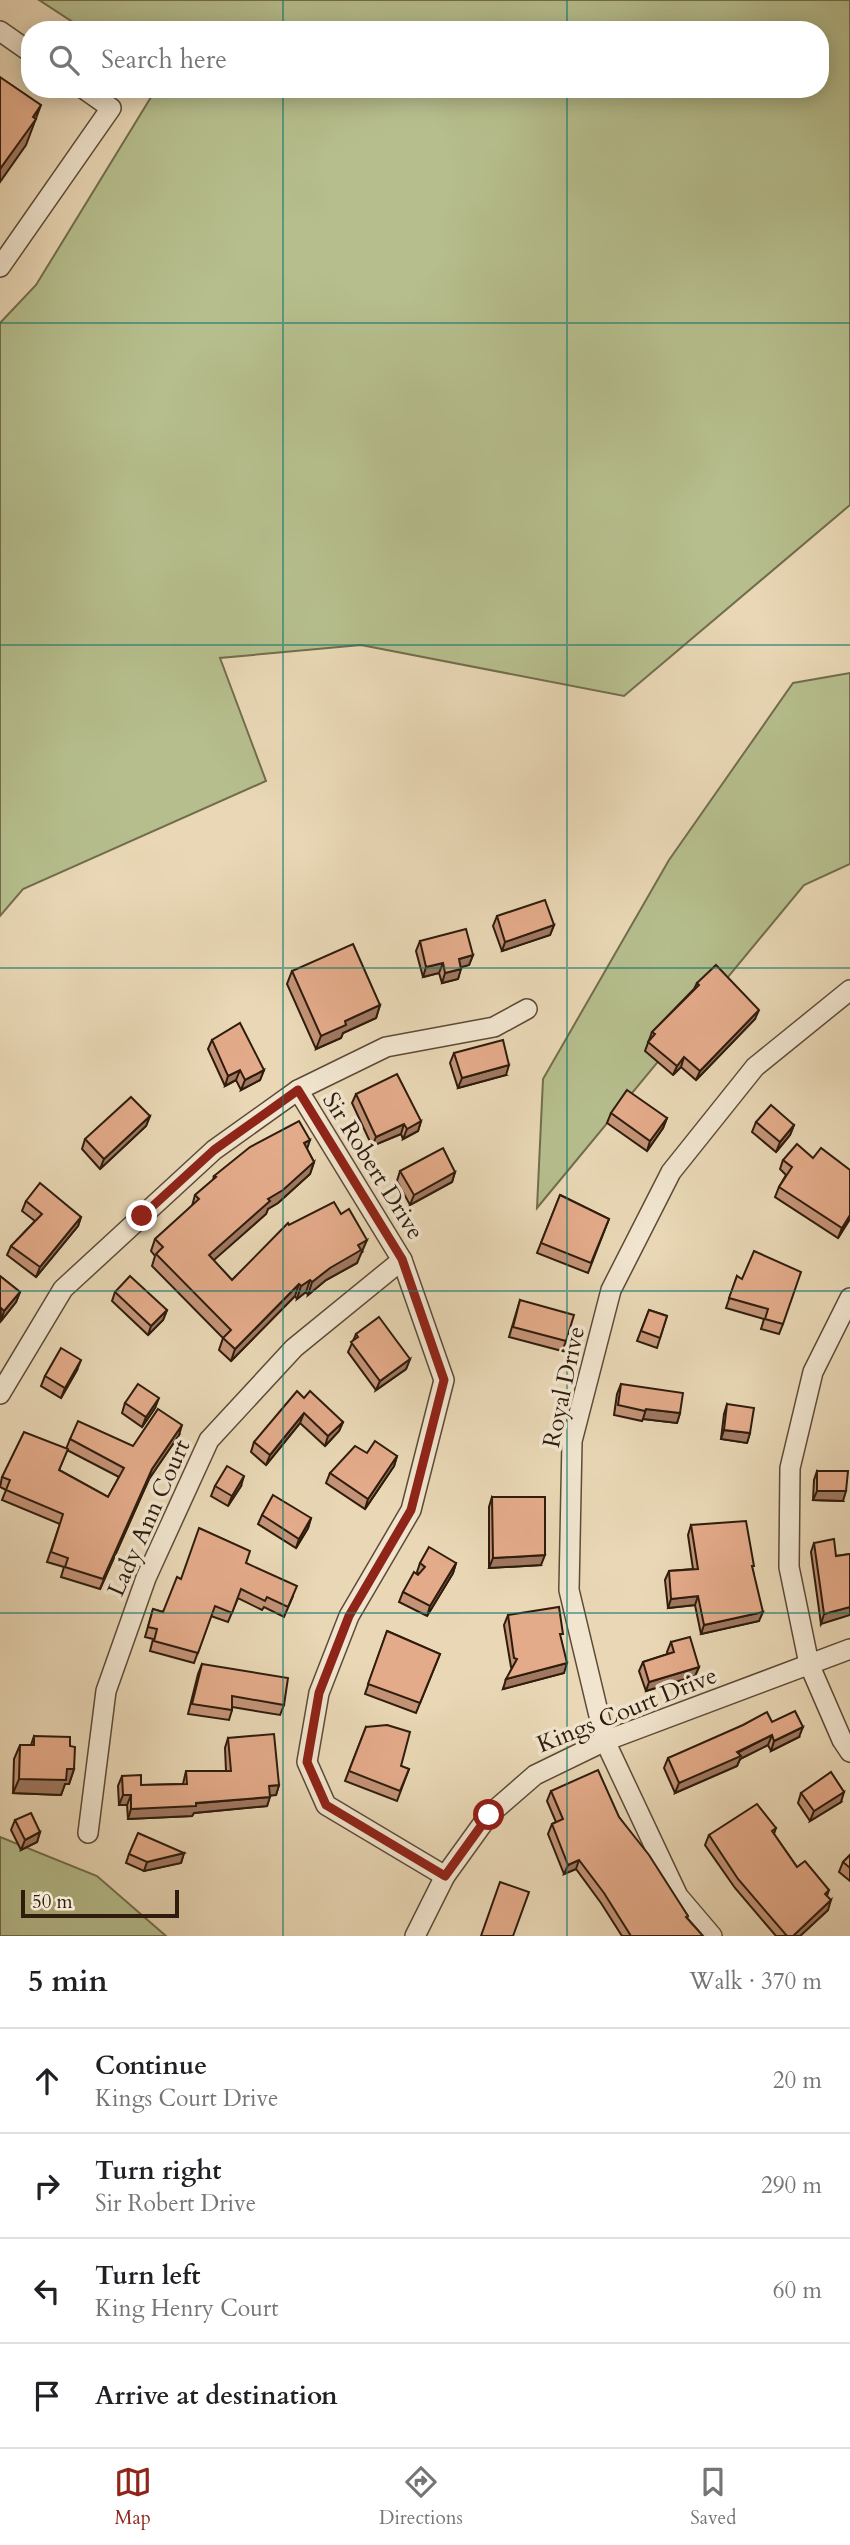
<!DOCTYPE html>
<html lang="en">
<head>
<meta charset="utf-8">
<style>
	:root { --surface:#fff; --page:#f6f6f6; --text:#202124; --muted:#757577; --line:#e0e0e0; --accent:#8f2418 }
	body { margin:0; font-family:Cardo,serif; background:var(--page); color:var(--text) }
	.scale { position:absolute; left:21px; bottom:18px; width:158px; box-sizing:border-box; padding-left:7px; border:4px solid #2e1c0d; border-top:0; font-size:19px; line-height:24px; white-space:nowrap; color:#2e1c0d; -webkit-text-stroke:5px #f1e5cf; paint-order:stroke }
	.stop { position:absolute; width:21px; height:21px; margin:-16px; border:5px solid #8f2418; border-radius:50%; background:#fff }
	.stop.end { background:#8f2418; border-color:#fff; box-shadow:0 2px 7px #0008 }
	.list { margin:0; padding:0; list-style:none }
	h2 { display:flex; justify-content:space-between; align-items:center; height:91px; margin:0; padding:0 28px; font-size:30px }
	h2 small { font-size:23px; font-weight:400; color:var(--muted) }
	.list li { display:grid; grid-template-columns:46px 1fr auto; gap:21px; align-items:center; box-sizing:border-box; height:105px; padding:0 28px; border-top:2px solid var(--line) }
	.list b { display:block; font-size:26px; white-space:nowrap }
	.list p { margin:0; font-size:23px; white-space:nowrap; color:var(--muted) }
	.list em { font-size:23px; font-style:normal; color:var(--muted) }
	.icon { flex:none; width:38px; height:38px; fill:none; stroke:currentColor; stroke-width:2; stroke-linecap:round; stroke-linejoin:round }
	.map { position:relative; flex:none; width:850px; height:1936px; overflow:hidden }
	.search { position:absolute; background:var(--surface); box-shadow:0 4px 18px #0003; left:21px; right:21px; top:21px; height:77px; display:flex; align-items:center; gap:18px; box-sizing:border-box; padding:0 24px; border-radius:28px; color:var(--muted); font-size:26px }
	.sheet { height:511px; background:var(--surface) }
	nav { display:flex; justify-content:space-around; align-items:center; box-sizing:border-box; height:98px; border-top:2px solid var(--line); background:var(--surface); font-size:19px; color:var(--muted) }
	nav a { display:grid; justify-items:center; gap:4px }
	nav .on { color:var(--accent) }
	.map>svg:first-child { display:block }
	.green { fill:#b6be8d; stroke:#726d4d; stroke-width:2 }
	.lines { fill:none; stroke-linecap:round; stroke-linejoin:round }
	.street-casing { stroke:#5d4b37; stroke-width:22 }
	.street { stroke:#f1e5cf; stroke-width:19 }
	.wall { fill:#c49377; stroke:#2e1c0d; stroke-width:2; fill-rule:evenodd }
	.shaded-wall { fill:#a07861; stroke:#2e1c0d; stroke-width:2 }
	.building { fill:#e4ab8a; stroke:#2e1c0d; stroke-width:2 }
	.route { stroke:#8f2418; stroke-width:9 }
	.grid { fill:none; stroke:#0f766e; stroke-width:2; stroke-opacity:0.55 }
	.labels { text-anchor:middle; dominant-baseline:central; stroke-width:7; stroke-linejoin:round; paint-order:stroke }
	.street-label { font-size:24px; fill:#2e1c0d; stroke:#f1e5cf }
</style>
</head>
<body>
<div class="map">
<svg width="850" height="1936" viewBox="0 0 850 1936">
	<rect width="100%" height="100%" fill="#e9d7b5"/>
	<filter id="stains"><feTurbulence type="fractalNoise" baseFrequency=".00286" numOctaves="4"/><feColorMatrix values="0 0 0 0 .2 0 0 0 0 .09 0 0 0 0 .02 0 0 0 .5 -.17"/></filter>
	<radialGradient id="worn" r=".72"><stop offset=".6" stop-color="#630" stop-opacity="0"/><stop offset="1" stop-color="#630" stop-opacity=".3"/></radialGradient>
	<g class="green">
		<polygon points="39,0 850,0 850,505 624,696 361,645 220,658 266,781 23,889 0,916 0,323 36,285 156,89 820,89 820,30 85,30"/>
		<polygon points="850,673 850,864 804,885 537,1208 543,1079 669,860 793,683"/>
		<polygon points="0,1837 97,1876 166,1936 0,1936"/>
	</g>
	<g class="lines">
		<defs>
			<g id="street">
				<polyline points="0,31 30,52"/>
				<polyline points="0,267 111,108 84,89"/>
				<polyline points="298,1090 402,1260 444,1380 411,1510 349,1616 319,1693 307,1762 326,1805 445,1876"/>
				<polyline points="850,1298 813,1372 790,1468 789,1567 809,1664 842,1740 850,1752"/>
				<polyline points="0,1394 63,1289 214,1150 298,1090 386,1047 494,1027 527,1009"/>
				<polyline points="88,1833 106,1691 146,1578 209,1440 294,1348 402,1260"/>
				<polyline points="415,1936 445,1876 489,1815 535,1775 605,1741 850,1649"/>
				<polyline points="712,1936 678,1896 605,1741 569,1590 572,1441 611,1290 671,1172 755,1067 850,990"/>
			</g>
		</defs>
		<use href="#street" class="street-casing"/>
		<use href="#street" class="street"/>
	</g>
	<g class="wall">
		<polygon points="497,916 554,925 550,935 502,951 493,926"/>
		<polygon points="420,941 473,955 469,965 461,967 458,979 442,983 439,973 423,977 416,951"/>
		<polygon points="292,971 380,1005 376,1018 343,1033 341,1038 316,1049 287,984"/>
		<polygon points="697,983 755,1019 696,1080 681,1067 673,1075 645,1051 652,1032 694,989"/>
		<polygon points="212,1040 264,1070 260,1080 241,1090 236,1080 225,1086 208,1049"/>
		<polygon points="454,1053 506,1075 458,1088 450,1063"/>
		<polygon points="356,1094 421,1121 418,1131 403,1139 401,1134 372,1146 352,1103"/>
		<polygon points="611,1113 667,1118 663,1128 647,1151 607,1123"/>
		<polygon points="150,1116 146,1126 100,1169 82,1149 85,1139"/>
		<polygon points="756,1122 794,1125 790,1135 776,1152 752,1132"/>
		<polygon points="307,1149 314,1162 310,1174 278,1203 268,1209 266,1214 213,1260 232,1280 289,1225 362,1252 360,1253 357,1263 326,1280 308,1295 306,1292 297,1299 295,1296 231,1361 219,1350 223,1338 152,1266 155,1256 151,1251 155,1239 192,1206 195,1195 213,1180 214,1176"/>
		<polygon points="813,1158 850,1219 838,1238 775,1197 779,1187 786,1175 780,1169 783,1160"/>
		<polygon points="400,1171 455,1172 452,1182 410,1205 397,1181"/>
		<polygon points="560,1195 609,1219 588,1273 537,1253"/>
		<polygon points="26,1201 81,1217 78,1226 36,1277 7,1255 11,1246 35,1221 22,1211"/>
		<polygon points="0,1276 20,1292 16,1302 1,1321"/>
		<polygon points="737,1276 783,1324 779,1334 761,1329 764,1319 726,1308"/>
		<polygon points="115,1292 167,1310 163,1320 148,1335 112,1301"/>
		<polygon points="520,1300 566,1341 562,1351 509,1337"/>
		<polygon points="649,1310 667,1316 657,1348 637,1341"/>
		<polygon points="356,1334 410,1359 406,1369 376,1390 348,1352"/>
		<polygon points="77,1370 61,1398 41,1386 45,1376"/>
		<polygon points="621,1384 680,1413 677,1423 643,1419 642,1421 614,1415 617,1394"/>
		<polygon points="304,1398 343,1422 339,1431 325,1446 300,1423 266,1465 251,1452 254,1442"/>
		<polygon points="125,1403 155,1408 142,1427 122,1413"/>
		<polygon points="727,1404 750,1433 747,1443 721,1439 724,1414"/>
		<path d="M179,1435L149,1479L100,1589L61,1577L64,1567L47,1562L60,1524L2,1500L6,1490L0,1487L2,1477L66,1449L70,1439L133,1446ZM67,1450L119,1477L108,1497L59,1470Z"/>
		<polygon points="367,1453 397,1456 394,1466 365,1509 326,1483 330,1473"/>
		<polygon points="817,1471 843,1501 813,1500 814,1480"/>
		<polygon points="215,1486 241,1486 228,1506 211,1496"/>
		<polygon points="492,1497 541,1565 489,1568 489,1507"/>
		<polygon points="262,1515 311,1518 308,1528 296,1548 258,1524"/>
		<polygon points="691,1525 753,1570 759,1621 701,1634 695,1605 668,1608 665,1580 669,1571 693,1569 688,1535"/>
		<polygon points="814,1543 836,1556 850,1554 821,1624 811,1552"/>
		<polygon points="246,1563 293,1596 284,1617 264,1607 262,1610 238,1598 228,1622 211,1616 194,1663 150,1651 153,1639 145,1637 153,1609 163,1612 181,1579"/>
		<polygon points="420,1563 456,1563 453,1573 427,1616 399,1602 403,1592 419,1574 417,1572"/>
		<polygon points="508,1615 561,1639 564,1673 503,1689 512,1668 511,1667 504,1625"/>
		<polygon points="387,1631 440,1654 416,1713 365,1694"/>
		<polygon points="671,1642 699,1667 695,1676 646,1691 639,1671 643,1662 668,1654 667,1652"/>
		<polygon points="202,1664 284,1705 280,1715 232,1707 232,1710 229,1720 188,1714 198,1674"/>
		<polygon points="772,1722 799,1737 771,1751 768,1745 740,1759 737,1766 675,1793 664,1768 668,1758"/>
		<polygon points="366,1727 401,1766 409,1769 397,1801 345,1781"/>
		<polygon points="34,1736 74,1769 69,1784 65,1784 61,1795 13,1793 14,1759 20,1745 31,1745"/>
		<polygon points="228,1738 279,1785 276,1795 270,1795 267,1806 194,1813 192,1816 128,1819 127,1805 119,1805 118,1786 122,1776 141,1785 183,1784 186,1771 226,1771 225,1748"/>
		<polygon points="551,1791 619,1817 688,1916 687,1918 703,1936 622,1936 601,1903 576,1869 564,1874 548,1834 552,1824 556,1822 547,1801"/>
		<polygon points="801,1793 841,1802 810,1821 798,1803"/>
		<polygon points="15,1820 40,1832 37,1842 21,1850 11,1830"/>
		<polygon points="776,1828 774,1834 797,1867 829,1890 827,1896 828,1910 800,1936 776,1936 735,1888 705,1845 709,1835"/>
		<polygon points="184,1853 181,1863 144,1871 126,1863 129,1854"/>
		<polygon points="850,1855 850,1881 839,1872 843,1862"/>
	</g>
	<g class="shaded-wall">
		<polygon points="41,105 26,145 0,182 0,169"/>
		<polygon points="554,925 550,935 502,951 505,942"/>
		<polygon points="473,955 469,965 455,969 459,959"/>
		<polygon points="443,963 439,973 423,977 426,967"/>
		<polygon points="461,969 458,979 442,983 445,973"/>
		<polygon points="380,1005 376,1018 343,1033 341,1038 316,1049 321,1036 345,1021"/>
		<polygon points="759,1010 755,1019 696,1080 700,1071"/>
		<polygon points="684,1057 681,1067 673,1075 677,1066"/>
		<polygon points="509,1065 506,1075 458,1088 462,1078"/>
		<polygon points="240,1070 236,1080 225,1086 228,1076"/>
		<polygon points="264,1070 260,1080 241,1090 245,1080"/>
		<polygon points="150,1116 146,1126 100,1169 104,1159"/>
		<polygon points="667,1118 663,1128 647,1151 650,1141"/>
		<polygon points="421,1121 418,1131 403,1139 407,1129"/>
		<polygon points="404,1124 401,1134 372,1146 376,1137"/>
		<polygon points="794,1125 790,1135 776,1152 780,1142"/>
		<polygon points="310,1140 306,1152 304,1143"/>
		<polygon points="314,1162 310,1174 278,1203 268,1209 266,1214 205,1268 209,1255 268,1199"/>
		<polygon points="455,1172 452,1182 410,1205 414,1195"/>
		<polygon points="850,1215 850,1219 838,1238 842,1228"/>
		<polygon points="81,1217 78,1226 36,1277 40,1267"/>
		<polygon points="367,1240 357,1263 326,1280 308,1295 312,1282 358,1245"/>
		<polygon points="310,1280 306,1292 297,1299 301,1286"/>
		<polygon points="299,1284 295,1296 231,1361 235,1349"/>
		<polygon points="20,1292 16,1302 1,1321 4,1311"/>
		<polygon points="167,1310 163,1320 148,1335 151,1326"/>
		<polygon points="410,1359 406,1369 376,1390 380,1381"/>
		<polygon points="81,1360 77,1370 61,1398 65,1388"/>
		<polygon points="159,1398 155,1408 142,1427 146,1417"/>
		<polygon points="646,1409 680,1413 677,1423 643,1419"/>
		<polygon points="304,1413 300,1423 266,1465 270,1455"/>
		<polygon points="343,1422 339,1431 325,1446 328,1436"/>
		<polygon points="182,1425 179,1435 149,1479 100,1589 152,1469"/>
		<polygon points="724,1430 750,1433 747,1443 721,1439"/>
		<polygon points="397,1456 394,1466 365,1509 368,1499"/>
		<polygon points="244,1476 241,1486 228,1506 232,1496"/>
		<polygon points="817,1491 846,1491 843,1501 813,1500"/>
		<polygon points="311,1518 308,1528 296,1548 299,1539"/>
		<polygon points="545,1555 541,1565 489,1568 493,1558"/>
		<polygon points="456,1563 453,1573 427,1616 430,1606"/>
		<polygon points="698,1596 695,1605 668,1608 671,1599"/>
		<polygon points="850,1607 850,1615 821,1624 824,1614"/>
		<polygon points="763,1612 759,1621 701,1634 704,1625"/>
		<polygon points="567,1663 564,1673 503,1689 506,1679"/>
		<polygon points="699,1667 695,1676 646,1691 649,1682"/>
		<polygon points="803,1727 799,1737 771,1751 774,1741"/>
		<polygon points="772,1735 768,1745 740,1759 737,1766 675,1793 679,1783"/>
		<polygon points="67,1769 74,1769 69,1784 65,1784 61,1795 13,1793 19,1779"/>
		<polygon points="279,1785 276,1795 266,1796 269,1786"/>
		<polygon points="844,1792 841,1802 810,1821 814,1811"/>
		<polygon points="123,1795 131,1795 127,1805 119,1805"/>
		<polygon points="270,1797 267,1806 194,1813 192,1816 128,1819 131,1809"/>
		<polygon points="40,1832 37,1842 21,1850 25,1840"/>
		<polygon points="184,1853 181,1863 144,1871 147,1862"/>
		<polygon points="579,1860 576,1869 564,1874 568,1865"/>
		<polygon points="831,1900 828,1910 800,1936 793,1936"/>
	</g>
	<g class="building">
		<polygon points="0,77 41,105 33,117 36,119 0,169"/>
		<polygon points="545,900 554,925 505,942 497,916"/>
		<polygon points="466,929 473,955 459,959 461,969 445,973 443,963 426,967 420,941"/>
		<polygon points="353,944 380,1005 345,1021 346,1025 321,1036 292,971"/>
		<polygon points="716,965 759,1010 700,1071 684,1057 677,1066 648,1042 655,1034 652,1032 699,985 697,983"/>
		<polygon points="240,1023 264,1070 245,1080 240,1070 228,1076 212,1040"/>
		<polygon points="503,1040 509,1065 462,1078 454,1053"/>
		<polygon points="397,1074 421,1121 407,1129 404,1124 376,1137 356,1094"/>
		<polygon points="627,1090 667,1118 650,1141 611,1113"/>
		<polygon points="131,1097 150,1116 104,1159 85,1139"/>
		<polygon points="771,1105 794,1125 780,1142 756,1122"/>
		<polygon points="299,1121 310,1140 304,1143 314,1162 283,1190 268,1199 270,1201 209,1255 232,1280 288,1223 289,1225 334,1202 341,1214 349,1209 367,1240 358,1245 361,1250 330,1268 312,1282 310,1280 301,1286 299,1284 235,1349 223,1338 231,1330 156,1254 163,1247 155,1239 199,1199 195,1195 216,1177 214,1176 250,1147"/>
		<polygon points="797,1144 813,1158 821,1148 850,1170 850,1215 842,1228 779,1187 792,1167 783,1160"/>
		<polygon points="443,1148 455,1172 414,1195 400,1171"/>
		<polygon points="40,1183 81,1217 40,1267 11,1246 42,1214 26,1201"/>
		<polygon points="560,1195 609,1219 591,1263 541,1243"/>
		<polygon points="754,1251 801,1272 783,1324 765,1319 768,1309 729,1298 737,1276 742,1279"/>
		<polygon points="0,1276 20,1292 4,1311 0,1307"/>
		<polygon points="130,1276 167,1310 151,1326 115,1292"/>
		<polygon points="520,1300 574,1315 566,1341 513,1327"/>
		<polygon points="649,1310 667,1316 660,1338 641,1331"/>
		<polygon points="379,1317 410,1359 380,1381 351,1342 358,1337 356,1334"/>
		<polygon points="61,1348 81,1360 65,1388 45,1376"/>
		<polygon points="138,1384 159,1398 146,1417 125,1403"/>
		<polygon points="621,1384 683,1393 680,1413 646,1409 645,1411 618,1405"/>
		<polygon points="297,1391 304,1398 310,1391 343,1422 328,1436 304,1413 270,1455 254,1442"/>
		<polygon points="727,1404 754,1408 750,1433 724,1430"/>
		<polygon points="158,1409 182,1425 152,1469 103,1579 65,1567 68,1558 51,1552 63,1514 6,1490 10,1480 2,1477 24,1432 68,1449 59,1470 108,1497 124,1468 70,1439 78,1421 133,1446"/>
		<polygon points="375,1441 397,1456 368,1499 330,1473 355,1446 367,1453"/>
		<polygon points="227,1466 244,1476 232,1496 215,1486"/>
		<polygon points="817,1471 848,1471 846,1491 817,1491"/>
		<polygon points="273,1495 311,1518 299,1539 262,1515"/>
		<polygon points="492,1497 545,1497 545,1555 493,1558"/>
		<polygon points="746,1521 754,1566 752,1566 763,1612 704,1625 698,1596 671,1599 669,1571 698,1569 691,1525"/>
		<polygon points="199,1528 250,1551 246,1563 297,1586 288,1607 267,1597 265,1601 241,1589 232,1613 215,1606 198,1653 154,1641 157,1629 148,1627 153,1609 163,1612 177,1577 181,1579"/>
		<polygon points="834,1539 836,1556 850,1554 850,1607 824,1614 814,1543"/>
		<polygon points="429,1547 456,1563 430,1606 403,1592 414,1572 418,1575 425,1567 420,1563"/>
		<polygon points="559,1607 563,1634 560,1634 567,1663 506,1679 517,1659 514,1658 508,1615"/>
		<polygon points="387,1631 440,1654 420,1703 368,1684"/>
		<polygon points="690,1637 699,1667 649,1682 643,1662 674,1652 671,1642"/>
		<polygon points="202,1664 288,1678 284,1705 232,1696 232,1710 192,1704"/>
		<polygon points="795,1711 803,1727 774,1741 772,1735 737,1752 741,1756 679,1783 668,1758 743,1725 767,1712 772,1722"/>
		<polygon points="387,1725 410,1732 401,1766 409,1769 400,1791 349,1771 366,1727"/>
		<polygon points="274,1734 279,1785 269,1786 270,1797 196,1803 196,1806 131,1809 131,1795 123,1795 122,1776 141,1775 141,1785 187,1784 186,1771 231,1771 228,1738"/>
		<polygon points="34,1736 70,1737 70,1746 75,1747 74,1769 67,1769 66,1780 19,1779 20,1745 34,1745"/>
		<polygon points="598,1770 619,1817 649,1855 688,1916 686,1917 703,1936 631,1936 604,1893 579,1860 568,1865 552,1824 563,1819 551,1791"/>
		<polygon points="831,1772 844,1792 814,1811 801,1793"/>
		<polygon points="757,1804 776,1828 772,1831 797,1867 805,1861 829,1890 825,1894 831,1900 793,1936 787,1936 738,1879 709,1835"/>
		<polygon points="31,1813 40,1832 25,1840 15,1820"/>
		<polygon points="138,1833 184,1853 147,1862 129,1854"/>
		<polygon points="850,1855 850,1868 843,1862"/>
		<polygon points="500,1882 529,1892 513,1936 481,1936"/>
	</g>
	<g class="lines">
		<polyline class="route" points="142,1216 214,1150 298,1090 402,1259 444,1380 411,1510 349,1616 319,1693 307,1762 326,1805 445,1876 489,1815"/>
	</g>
	<path class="grid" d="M283,0V30M567,0V30M283,89V1936M567,89V1936M0,323H850M0,645H850M0,968H850M0,1291H850M0,1613H850"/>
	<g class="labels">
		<g class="street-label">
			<text transform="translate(373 1166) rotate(58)">Sir Robert Drive</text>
			<text transform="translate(564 1387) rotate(-78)">Royal Drive</text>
			<text transform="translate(149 1518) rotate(-66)">Lady Ann Court</text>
			<text transform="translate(627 1710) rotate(-22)">Kings Court Drive</text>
		</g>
	</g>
	<rect width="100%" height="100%" filter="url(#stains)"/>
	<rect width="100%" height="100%" fill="url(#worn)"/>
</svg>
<div class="scale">50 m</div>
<div class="stop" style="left:489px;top:1815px"></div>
<div class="stop end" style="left:142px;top:1216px"></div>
<div class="search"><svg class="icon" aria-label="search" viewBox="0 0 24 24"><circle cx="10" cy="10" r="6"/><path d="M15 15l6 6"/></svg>Search here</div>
</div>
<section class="sheet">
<h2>5 min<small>Walk · 370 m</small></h2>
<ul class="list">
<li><svg class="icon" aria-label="ahead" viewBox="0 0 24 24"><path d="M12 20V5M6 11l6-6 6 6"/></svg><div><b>Continue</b><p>Kings Court Drive</p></div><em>20 m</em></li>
<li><svg class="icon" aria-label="right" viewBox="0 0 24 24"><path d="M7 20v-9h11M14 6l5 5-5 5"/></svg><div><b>Turn right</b><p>Sir Robert Drive</p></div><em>290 m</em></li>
<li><svg class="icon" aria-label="left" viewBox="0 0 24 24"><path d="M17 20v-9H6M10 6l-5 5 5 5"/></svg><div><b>Turn left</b><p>King Henry Court</p></div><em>60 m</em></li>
<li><svg class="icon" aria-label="arrive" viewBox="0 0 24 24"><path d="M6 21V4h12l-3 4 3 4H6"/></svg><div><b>Arrive at destination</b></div></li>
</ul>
</section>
<nav>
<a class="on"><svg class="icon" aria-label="map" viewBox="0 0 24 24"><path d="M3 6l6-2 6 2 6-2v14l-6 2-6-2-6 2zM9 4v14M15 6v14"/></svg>Map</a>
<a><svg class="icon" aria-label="directions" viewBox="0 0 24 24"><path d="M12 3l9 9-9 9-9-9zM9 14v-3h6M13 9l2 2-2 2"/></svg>Directions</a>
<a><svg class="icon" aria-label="saved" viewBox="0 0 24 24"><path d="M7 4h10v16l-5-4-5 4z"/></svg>Saved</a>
</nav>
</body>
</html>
